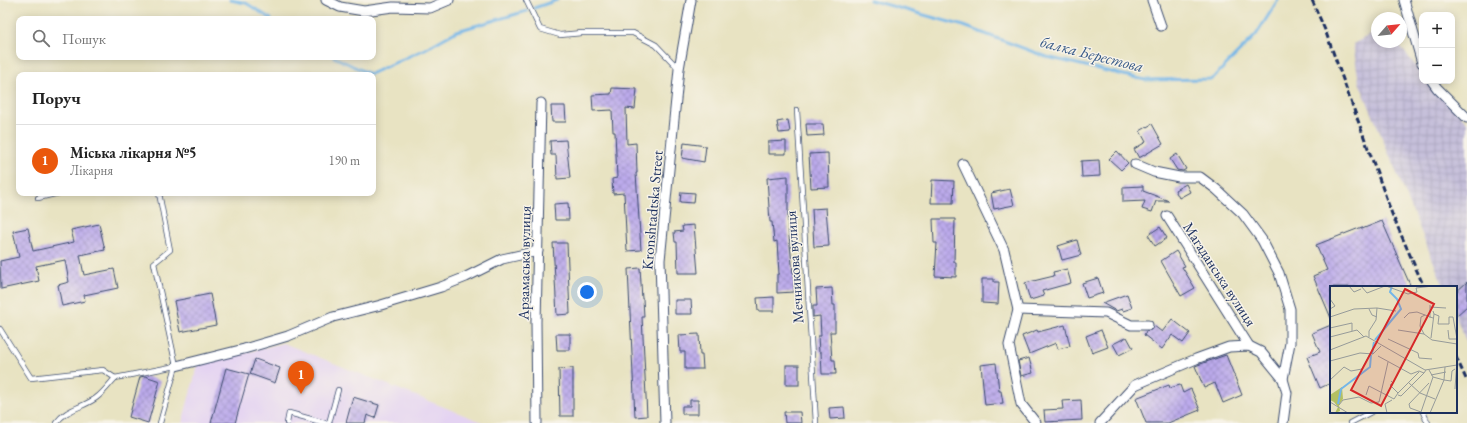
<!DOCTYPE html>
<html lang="uk">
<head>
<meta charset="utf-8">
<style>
	:root { --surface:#fff; --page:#f2f2f2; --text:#222; --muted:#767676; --line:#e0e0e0; --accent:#ea580c }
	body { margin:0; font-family:"EB Garamond",serif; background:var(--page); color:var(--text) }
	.controls { position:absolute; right:12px; top:12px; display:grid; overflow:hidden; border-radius:8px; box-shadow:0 2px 10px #0003 }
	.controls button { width:36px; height:36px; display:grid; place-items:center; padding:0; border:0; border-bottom:1px solid var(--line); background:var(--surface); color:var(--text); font:20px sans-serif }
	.compass { position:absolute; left:1371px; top:12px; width:36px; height:36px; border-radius:50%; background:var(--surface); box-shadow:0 2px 10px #0003; rotate:62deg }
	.you { position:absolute; left:587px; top:292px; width:14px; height:14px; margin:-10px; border:3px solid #fff; border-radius:50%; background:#1a73e8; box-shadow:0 0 0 6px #1a73e833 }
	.badge { display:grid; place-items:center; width:26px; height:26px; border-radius:50%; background:var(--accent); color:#fff; font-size:13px; font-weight:700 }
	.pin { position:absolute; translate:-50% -33px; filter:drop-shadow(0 1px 2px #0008) }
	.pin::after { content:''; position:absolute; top:21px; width:14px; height:12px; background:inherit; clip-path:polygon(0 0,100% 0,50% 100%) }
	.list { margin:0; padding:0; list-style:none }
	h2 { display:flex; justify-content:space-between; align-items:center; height:52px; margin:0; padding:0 16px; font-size:17px }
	h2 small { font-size:13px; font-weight:400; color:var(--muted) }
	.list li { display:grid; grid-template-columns:26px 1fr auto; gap:12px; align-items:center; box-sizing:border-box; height:72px; padding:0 16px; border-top:1px solid var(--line) }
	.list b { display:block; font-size:15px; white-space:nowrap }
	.list p { margin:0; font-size:13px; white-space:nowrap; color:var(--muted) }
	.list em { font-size:13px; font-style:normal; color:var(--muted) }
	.icon { flex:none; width:22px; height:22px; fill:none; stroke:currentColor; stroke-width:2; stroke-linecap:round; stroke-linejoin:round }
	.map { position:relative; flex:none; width:1467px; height:423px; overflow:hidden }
	.search { position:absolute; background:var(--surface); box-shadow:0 2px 10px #0003; left:16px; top:16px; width:360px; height:44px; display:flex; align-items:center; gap:10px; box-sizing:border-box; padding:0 14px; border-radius:8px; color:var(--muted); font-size:15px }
	.panel { position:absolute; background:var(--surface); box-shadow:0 2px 10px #0003; left:16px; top:72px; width:360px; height:124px; border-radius:8px }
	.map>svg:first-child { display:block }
	.built { fill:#e4d3f2 }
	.industrial { fill:url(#industrial-grid) }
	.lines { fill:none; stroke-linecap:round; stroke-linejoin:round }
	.stream { stroke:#73b6e8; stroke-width:3 }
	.building { fill:url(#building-cross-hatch) }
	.lane-casing { stroke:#3a4a6d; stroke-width:6 }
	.street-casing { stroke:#3a4a6d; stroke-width:11 }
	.lane { stroke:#fff; stroke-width:4.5 }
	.street { stroke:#fff; stroke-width:9 }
	.rail { stroke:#1b2f5e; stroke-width:3; stroke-dasharray:6 3; stroke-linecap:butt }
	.labels { text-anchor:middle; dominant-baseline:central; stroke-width:3; stroke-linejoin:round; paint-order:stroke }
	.street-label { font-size:15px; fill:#1b2f5e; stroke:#f7f3e8 }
	.water-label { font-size:16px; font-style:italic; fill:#355887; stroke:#f7f3e8 }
	.inset-river { fill:none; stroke:#73b6e8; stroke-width:2 }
	.inset-road { fill:none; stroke:#969b9a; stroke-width:1 }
	.view { fill:#d62828; fill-opacity:0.15; stroke:#d62828; stroke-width:2 }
	.inset-edge { fill:none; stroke:#1b2f5e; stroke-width:2 }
</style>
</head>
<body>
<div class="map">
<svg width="1467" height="423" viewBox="0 0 1467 423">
	<defs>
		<pattern id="industrial-grid" width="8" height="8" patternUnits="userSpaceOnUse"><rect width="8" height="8" fill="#c6c0da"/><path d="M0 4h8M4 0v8" fill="none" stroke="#aaa5be"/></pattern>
		<pattern id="building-cross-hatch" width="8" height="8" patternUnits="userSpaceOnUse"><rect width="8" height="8" fill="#bcaaeb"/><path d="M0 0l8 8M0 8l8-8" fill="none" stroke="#988bc2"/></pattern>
	</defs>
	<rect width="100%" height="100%" fill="#f7f3e8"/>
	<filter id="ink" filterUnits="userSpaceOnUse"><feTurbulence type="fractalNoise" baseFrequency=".025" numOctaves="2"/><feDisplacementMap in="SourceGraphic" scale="8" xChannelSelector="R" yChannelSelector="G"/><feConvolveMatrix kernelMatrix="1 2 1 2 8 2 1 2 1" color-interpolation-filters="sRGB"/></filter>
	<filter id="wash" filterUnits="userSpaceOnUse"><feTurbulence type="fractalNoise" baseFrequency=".012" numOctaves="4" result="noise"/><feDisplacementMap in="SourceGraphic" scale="16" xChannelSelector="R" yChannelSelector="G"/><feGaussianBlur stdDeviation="0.9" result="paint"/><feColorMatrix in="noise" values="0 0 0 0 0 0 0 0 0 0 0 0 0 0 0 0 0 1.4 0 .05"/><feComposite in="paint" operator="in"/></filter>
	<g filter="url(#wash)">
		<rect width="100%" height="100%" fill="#e8e3c2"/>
		<polygon class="built" points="283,343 484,423 182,423 198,365"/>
		<polygon class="industrial" points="1377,31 1377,42 1397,42 1422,74 1422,81 1428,81 1467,122 1467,344 1456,317 1456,287 1444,287 1359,82 1353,44"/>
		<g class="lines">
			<g class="stream">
				<polyline points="230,0 246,3 271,19"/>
				<polyline points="870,0 964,26 1047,57 1145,80 1212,79 1256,35 1278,0"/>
				<polyline points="534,8 557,0"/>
				<polyline points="334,57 370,74 425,49 457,31 527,11"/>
			</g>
		</g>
		<g id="blocks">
			<g class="building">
				<polygon points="612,88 637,89 635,109 626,108 627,144 636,143 637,173 636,173 641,250 627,251 624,193 613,194 612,179 617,178 615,132 613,132 612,110 593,111 592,95 611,94"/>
				<polygon points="551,106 565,106 566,122 552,122"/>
				<polygon points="788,120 790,132 779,133 777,122"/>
				<polygon points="806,124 823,124 824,135 807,136"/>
				<polygon points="1152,124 1163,144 1139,158 1134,149 1146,142 1140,131"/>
				<polygon points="566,140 570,178 557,179 556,155 551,155 550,141"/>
				<polygon points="786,141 786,154 768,154 768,142"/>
				<polygon points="684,143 706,146 704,162 682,158"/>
				<polygon points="1117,151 1128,163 1121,170 1109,159"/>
				<polygon points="828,153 829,187 811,188 809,154"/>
				<polygon points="1177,154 1186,169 1183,171 1177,170 1170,159"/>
				<polygon points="1099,160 1100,176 1082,177 1081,161"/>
				<polygon points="788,176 788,226 793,273 794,273 794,292 777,293 777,274 779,274 777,241 774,242 772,222 770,222 767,178"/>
				<polygon points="932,180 954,181 953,203 931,203"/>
				<polygon points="1186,184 1190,192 1179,198 1175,190"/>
				<polygon points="1143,186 1143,191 1169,201 1156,201 1152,212 1142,209 1145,201 1123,202 1123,187"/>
				<polygon points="1010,189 1014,205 994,209 991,193"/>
				<polygon points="681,192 695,193 694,203 680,202"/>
				<polygon points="568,203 569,220 555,220 554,204"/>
				<polygon points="826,208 829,246 814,247 812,209"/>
				<polygon points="933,219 955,219 954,262 956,262 956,277 935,276 937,243 934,243"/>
				<polygon points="1382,221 1411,287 1331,287 1331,318 1313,276 1327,270 1316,245 1362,227 1362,229"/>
				<polygon points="99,224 105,250 80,255 84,275 114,269 118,288 84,295 85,301 62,306 58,285 69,282 65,260 36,266 39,281 1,289 0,261 19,257 13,231 28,228 33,251 74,242 71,230"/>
				<polygon points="694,225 698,273 678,273 677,242 675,242 674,232 683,231 682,226"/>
				<polygon points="1160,227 1167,238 1155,246 1148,235"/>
				<polygon points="1077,240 1081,255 1062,260 1058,246"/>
				<polygon points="553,243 567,243 570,314 557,315"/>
				<polygon points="1176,251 1185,266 1182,267 1195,288 1181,296 1161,261"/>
				<polygon points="640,268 642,299 643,299 644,317 642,317 647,416 635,417 628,269"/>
				<polygon points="1067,269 1071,283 1042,291 1044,296 1030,300 1025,283 1054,276 1053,272"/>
				<polygon points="1098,278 1103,293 1087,298 1082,283"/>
				<polygon points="982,279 994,279 994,282 999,282 998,304 982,303"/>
				<polygon points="1467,282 1467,306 1456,316 1456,292"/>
				<polygon points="832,288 833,305 835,305 835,332 830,332 832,360 835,360 836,374 822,374 821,352 819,352 818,336 821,336 820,316 813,317 813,306 817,306 816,289"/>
				<polygon points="210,294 216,325 180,332 174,301"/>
				<polygon points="1127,294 1132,308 1123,311 1122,309 1116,311 1102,303"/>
				<polygon points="774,297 774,311 758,311 757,298"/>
				<polygon points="675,300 691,300 692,314 675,314"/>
				<polygon points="1172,319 1190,333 1183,343 1172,335 1162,349 1144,335 1146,331 1151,330 1154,326 1162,332"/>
				<polygon points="1065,325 1070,346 1058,349 1056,343 1029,354 1022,336 1037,330 1038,332"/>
				<polygon points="1331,325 1331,383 1320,388 1307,357 1320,352 1312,333"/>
				<polygon points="1101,330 1108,347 1092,353 1086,336"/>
				<polygon points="556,334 570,334 570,350 557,350"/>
				<polygon points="699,334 700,355 702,355 703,369 685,369 685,352 680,352 679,335"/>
				<polygon points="1127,337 1133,348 1119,355 1113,344"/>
				<polygon points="1226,355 1242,395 1223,403 1215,383 1204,388 1195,366"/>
				<polygon points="1029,358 1033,373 1021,376 1018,361"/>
				<polygon points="255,359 280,368 275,383 250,374"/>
				<polygon points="996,363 999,391 1001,391 1003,403 985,405 981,365"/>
				<rect x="786" y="365" width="13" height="20"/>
				<polygon points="226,368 249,374 235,423 211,423"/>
				<polygon points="573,368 573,416 560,416 559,369"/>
				<polygon points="145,376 160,381 148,423 129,417 140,377"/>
				<polygon points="1169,385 1170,388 1180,385 1183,393 1191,389 1200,410 1168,423 1146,423 1136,398"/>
				<polygon points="353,397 379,405 375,418 367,415 365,423 346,423"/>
				<polygon points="690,400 698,400 698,414 682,414 682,406 690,406"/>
				<polygon points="1081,400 1082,420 1045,422 1044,410 1063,409 1062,401"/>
				<polygon points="844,407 845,418 830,419 829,408"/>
				<polygon points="784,412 800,412 801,423 785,423"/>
			</g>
		</g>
	</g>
	<g filter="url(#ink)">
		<use href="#blocks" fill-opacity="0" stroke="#3a4a6d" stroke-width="1"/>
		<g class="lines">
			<defs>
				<g id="lane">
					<polyline points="526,0 540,29 560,35 582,33 633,33 656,45 679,69"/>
					<polyline points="797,110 816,423"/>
					<polyline points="159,193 170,250 154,263 176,366 160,423"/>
					<polyline points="38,198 59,193"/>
					<polyline points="0,329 31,378 103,370 115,378 176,366"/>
					<polyline points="1423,412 1428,423"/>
					<path d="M56,423C66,409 82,408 96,398C103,393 109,385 115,378"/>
					<polyline points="287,423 289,413 325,423"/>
					<polyline points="329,423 338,390"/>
					<polyline points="1350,423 1371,412"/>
				</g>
				<g id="street">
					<polyline points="326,0 340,7 364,11 393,7 430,8 449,0"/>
					<polyline points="1152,0 1161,26"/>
					<polyline points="1404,0 1422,63"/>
					<polyline points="1432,81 1437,88 1467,118"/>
					<polyline points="963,164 1004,250 1018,310 1009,345 1021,404 1036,423"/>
					<polyline points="1135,164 1154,172 1179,177 1200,177 1216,189 1243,214 1262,240 1279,273 1290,309 1290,343 1283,379 1287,393 1283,423"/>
					<polyline points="1167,216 1249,346"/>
					<polyline points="1018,310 1106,313 1131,325 1148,325"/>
					<polyline points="176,366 244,349 288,336 333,317 381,305 441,287 466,277 502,259 538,251"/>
					<polyline points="537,423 536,322 541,103"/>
					<polyline points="665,423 660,260 679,69 691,0"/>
					<polyline points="1100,423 1135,385 1196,359 1229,347 1249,346 1261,352 1283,379"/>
				</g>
			</defs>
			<use href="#lane" class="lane-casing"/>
			<use href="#street" class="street-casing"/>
			<use href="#lane" class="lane"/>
			<use href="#street" class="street"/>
			<g class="rail">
				<polyline points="1312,0 1325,30 1392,214 1424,287"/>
				<polyline points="1456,357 1467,381"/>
			</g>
		</g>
	</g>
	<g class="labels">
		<g class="street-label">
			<text transform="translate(652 210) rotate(-85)">Kronshtadtska Street</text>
			<text transform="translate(524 263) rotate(-89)">Арзамаська вулиця</text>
			<text transform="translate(794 267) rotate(-94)">Мечникова вулиця</text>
			<text transform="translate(1220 274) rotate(57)">Магаданська вулиця</text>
		</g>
		<g class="water-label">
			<text transform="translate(1092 54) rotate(14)">балка Берестова</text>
		</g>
	</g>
	<g transform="translate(1330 286)">
		<rect width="127" height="127" fill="#e8e3c2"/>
		<path d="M12,101L13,113L9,119L10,125L5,127L8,121L4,116L0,114V109Z" fill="#b4c062"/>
		<path class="inset-river" d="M45,54L71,23L67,13L60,6L62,0M42,68L44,56M8,118L11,103L40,81L41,69"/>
		<path class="inset-road" d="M19,0L24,6L31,3M31,0L37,7L55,0M56,0L78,8L87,6L86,2L103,0M0,13L5,20L0,23M100,21L116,22M39,23L42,29L47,31M103,25L104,28L109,30L108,38H119V31H123L127,53M0,31L24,23L47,22L66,25M74,32L79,27L87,26L103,32M100,32V19M0,42L22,37V45M68,44L94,48L102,54L127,58M118,44L119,53H127M94,48L90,40L91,31L95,29M0,51L27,44L34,51M39,51V45L46,34L47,22M101,52L104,28M58,53L88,67L89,72L102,73M0,64L36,50L95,84L127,79M48,70L81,88L89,85L94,87L96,84M0,75L30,67L43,68L51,60M99,84L103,91L114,94M101,89L116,86M0,94L14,81L21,85L32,83L40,68M114,94L121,95L122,85L125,83M79,97L90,107L105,113M99,97L79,118L80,122L91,126L103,91M125,103L127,73M68,107L89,86M36,109L39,100L64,113L68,107L60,99L63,97L61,95M68,109L71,110L94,87M0,116L18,127M9,119L13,114L29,111L41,117L49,116L58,76M57,127L55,118L62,114M100,127L114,94L115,81"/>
		<path class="view" d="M75,3L104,18L51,120L21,104Z"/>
		<rect width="127" height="127" class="inset-edge"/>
	</g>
</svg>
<div class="controls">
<button>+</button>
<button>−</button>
</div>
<svg class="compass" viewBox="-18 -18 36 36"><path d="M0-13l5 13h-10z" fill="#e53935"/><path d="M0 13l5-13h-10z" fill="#767676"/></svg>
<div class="you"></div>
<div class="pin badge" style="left:301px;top:394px">1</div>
<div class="search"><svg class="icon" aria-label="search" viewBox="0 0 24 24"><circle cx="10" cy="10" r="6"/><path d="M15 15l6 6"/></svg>Пошук</div>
<section class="panel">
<h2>Поруч<small></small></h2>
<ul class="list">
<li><span class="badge">1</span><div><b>Міська лікарня №5</b><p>Лікарня</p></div><em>190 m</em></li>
</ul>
</section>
</div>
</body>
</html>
